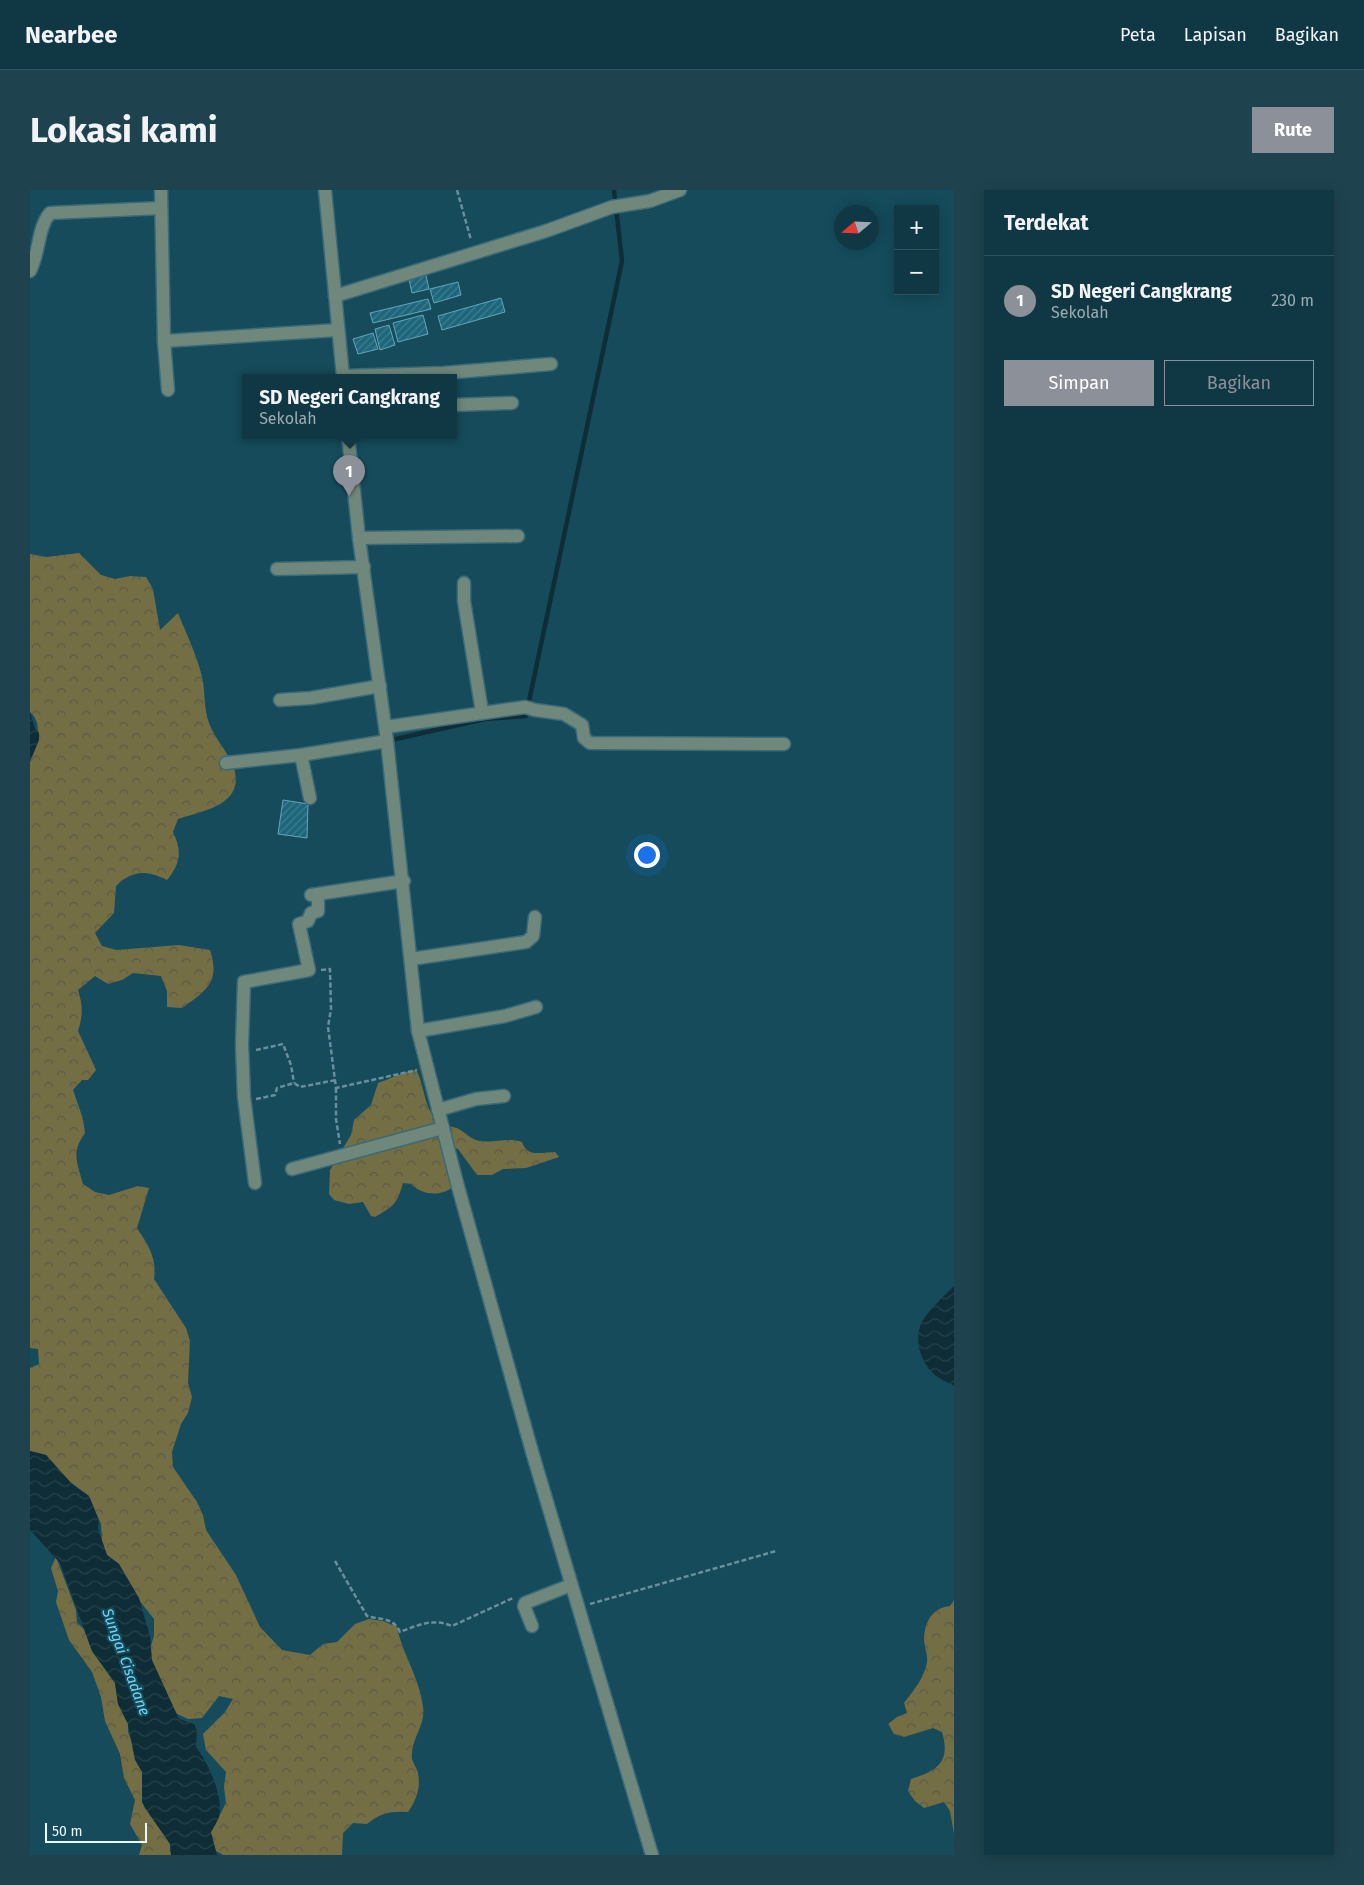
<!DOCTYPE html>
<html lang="id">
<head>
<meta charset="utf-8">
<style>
	:root { --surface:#103844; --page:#1e434f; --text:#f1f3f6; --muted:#9cacb2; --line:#30525d; --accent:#8c9099 }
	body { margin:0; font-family:"Fira Sans",sans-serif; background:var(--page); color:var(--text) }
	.controls { position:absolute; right:15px; top:15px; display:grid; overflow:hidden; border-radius:0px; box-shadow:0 2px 12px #0003 }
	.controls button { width:45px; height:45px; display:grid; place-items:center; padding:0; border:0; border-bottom:1px solid var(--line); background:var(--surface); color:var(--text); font:25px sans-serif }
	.compass { position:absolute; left:804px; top:15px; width:45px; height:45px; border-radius:50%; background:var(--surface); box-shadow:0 2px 12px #0003; rotate:251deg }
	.scale { position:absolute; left:15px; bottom:12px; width:102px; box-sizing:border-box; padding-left:5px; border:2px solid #eaf7fb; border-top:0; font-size:14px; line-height:18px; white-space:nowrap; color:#eaf7fb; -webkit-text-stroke:4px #154b5b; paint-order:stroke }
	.you { position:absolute; left:616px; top:664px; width:18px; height:18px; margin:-12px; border:4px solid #fff; border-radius:50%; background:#1a73e8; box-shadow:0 0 0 8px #1a73e833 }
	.badge { display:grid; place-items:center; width:32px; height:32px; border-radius:50%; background:var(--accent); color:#fff; font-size:16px; font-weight:700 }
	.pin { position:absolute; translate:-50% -41px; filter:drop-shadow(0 1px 2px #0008) }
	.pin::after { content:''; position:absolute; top:26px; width:18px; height:15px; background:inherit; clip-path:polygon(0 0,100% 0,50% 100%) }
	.popup { position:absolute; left:212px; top:184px; width:215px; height:65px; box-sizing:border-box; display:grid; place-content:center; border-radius:0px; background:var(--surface); filter:drop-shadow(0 1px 4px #0005); font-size:16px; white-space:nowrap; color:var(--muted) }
	.popup b { font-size:19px; color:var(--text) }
	.popup::after { content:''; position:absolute; left:50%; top:100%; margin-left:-10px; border:10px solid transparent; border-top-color:var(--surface) }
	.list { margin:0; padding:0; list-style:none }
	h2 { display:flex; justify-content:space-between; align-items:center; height:65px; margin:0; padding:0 20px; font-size:21px }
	h2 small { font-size:16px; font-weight:400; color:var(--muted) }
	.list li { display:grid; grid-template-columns:32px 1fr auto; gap:15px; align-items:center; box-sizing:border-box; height:90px; padding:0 20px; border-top:1px solid var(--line) }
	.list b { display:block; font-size:19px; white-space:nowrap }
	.list p { margin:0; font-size:16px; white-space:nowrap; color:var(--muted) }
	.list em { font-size:16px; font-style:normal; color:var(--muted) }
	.actions { display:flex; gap:10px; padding:15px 20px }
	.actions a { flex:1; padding:11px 0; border:1px solid var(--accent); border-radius:0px; text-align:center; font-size:18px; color:var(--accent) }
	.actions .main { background:var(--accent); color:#fff }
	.map { position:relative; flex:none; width:924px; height:1665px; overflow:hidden; border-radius:0px }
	header { display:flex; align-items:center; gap:30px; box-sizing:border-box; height:70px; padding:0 25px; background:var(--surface); border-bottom:1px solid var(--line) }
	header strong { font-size:24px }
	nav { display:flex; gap:28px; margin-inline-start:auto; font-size:18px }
	.intro { display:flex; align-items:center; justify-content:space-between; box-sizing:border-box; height:120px; padding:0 30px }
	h1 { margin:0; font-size:35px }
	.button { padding:12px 22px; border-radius:0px; background:var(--accent); color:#fff; font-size:18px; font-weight:700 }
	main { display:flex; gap:30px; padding:0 30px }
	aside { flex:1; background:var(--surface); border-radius:0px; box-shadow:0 2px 12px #0003 }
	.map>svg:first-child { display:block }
	.forest { fill:url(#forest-crowns) }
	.water { fill:url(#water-waves) }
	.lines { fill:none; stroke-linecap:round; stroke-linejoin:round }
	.stream { stroke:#0f2d37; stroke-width:4.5 }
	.building { fill:url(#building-hatch); stroke:#62a6bd }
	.minor-casing { stroke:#3b6a78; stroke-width:15 }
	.path { stroke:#6a8f9b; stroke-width:2.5; stroke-dasharray:5 2.5; stroke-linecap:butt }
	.minor { stroke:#6f887b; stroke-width:12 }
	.labels { text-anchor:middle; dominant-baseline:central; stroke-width:4; stroke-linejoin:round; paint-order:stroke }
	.water-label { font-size:15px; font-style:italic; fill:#74d5f5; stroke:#154b5b }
</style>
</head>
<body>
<header>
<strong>Nearbee</strong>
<nav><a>Peta</a><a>Lapisan</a><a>Bagikan</a></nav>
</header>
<div class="intro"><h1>Lokasi kami</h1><a class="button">Rute</a></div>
<main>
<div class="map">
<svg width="924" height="1665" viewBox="0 0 924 1665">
	<defs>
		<pattern id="forest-crowns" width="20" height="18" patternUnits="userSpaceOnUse" patternTransform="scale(1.25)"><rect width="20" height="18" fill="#736e44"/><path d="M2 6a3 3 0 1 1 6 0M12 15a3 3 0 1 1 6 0" fill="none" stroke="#5a5a48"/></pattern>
		<pattern id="water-waves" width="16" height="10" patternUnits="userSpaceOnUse" patternTransform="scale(1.25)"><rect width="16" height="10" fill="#0f2d37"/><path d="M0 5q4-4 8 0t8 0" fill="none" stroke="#26424b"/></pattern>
		<pattern id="building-hatch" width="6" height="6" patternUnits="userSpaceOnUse" patternTransform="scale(1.25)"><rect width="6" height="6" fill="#1e667b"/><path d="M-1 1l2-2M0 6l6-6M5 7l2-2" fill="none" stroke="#3f7d8f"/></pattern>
	</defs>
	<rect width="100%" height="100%" fill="#154b5b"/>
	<g class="forest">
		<path d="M49,363L71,385L85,389L100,386L116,387L123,399L130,440L148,423C156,443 170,472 173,492C175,505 174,519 179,533C186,554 213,575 204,599C197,618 165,623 148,629L143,642C152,661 151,673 137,690C116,680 103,680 86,696L84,723L65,743L72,756L86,760L149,755L180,760C191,793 175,801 152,818L137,817V801L131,786L103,783L92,790L78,794L65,786L48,800C53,816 53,826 48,841L66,880L58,890H52L43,900L53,929L55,943C41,962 47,972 53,994L65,1002L79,1005L108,996L119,998L107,1038C118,1055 127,1067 124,1089L156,1138L160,1151L158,1193L162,1207L158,1223L151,1234L142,1262L143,1277L167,1312L173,1325L176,1340L206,1385L230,1437L252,1460L280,1465L293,1454L307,1452L325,1434L339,1429L353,1431L367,1437C372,1463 390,1489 393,1517C396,1536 380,1549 382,1569C383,1574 387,1578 388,1583C391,1598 386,1611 378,1622C360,1621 351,1623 337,1634L323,1633L313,1643L312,1665H193L181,1658V1642L196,1613L194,1597L196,1582L176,1560L173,1544L195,1522L203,1509L189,1506L172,1528L158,1529L145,1523L135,1510L119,1462L124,1446V1429L94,1391L89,1374L77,1365L72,1351L71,1334L59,1306L35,1288L16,1265L0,1261V1178L9,1174L8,1159L0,1158V567C6,551 14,535 0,522V364L16,367Z"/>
		<path d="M386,880C396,897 393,923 412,934C416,937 422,936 427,938C435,942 441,950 450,951C465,953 479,947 492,952C497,968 512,962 525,962L529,967L496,978L473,979L462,985H447L428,959L420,957L425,995C413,1007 393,1006 381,994L373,993C367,1014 364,1016 345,1027L341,1026L333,1012L319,1014L304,1010L299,1004L300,980L321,945L324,930L341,915L348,893C360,889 374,881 386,880Z"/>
		<polygon points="26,1367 46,1420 47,1433 54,1439 62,1461 85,1493 88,1514 98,1534 98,1542 140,1654 141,1665 109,1665 112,1655 100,1634 105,1610 94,1588 90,1564 75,1531 71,1507 62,1482 39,1450 26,1412 28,1401 21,1378"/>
		<path d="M924,1410V1644L920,1621L914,1612L894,1618L885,1611L878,1601L881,1589C907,1581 921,1572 912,1542L903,1538L874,1547L864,1544L858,1534L867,1527L877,1523L874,1513C883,1501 895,1487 897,1472C898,1465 894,1456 894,1449C895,1431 902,1418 920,1416Z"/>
	</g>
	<g class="water">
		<polygon points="0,522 5,539 9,542 9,550 0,572"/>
		<path d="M924,1096V1196C918,1192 909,1189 904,1184C889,1171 882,1144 895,1127C903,1116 914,1106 924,1096Z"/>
		<path d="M0,1261L16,1265L43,1295L59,1306L69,1331L68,1339L77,1365L89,1374L109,1408L120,1446L122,1470L149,1529L164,1534L167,1541L166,1557C178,1572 194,1608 189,1627C187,1632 184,1637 181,1642L187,1665H141L140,1654L115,1618L112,1612V1582L105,1570L98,1534L88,1514L85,1493L62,1461L30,1373L0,1340Z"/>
	</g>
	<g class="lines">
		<g class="stream">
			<polyline points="498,516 592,71 584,0"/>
			<polyline points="357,551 455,529 496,526 497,520"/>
		</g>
	</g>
	<g class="building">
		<polygon points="395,81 399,99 382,103 378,85"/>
		<polygon points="428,92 431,105 404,113 400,99"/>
		<polygon points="471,108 475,122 412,140 408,126"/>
		<polygon points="398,109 401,119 343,133 340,123"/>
		<polygon points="393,125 398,144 368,152 363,133"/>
		<polygon points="359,135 365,155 350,160 345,139"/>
		<polygon points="343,143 348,159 328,164 323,149"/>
		<polygon points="253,610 278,614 277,648 248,644"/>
	</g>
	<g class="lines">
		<defs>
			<g id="minor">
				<polyline points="131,0 134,151 308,140"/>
				<polyline points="295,0 313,187"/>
				<path d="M0,81C10,62 7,39 20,23L131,18"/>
				<polyline points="305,106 516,41 582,17 620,11 650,0"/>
				<polyline points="134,151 138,200"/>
				<polyline points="313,186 414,183 521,174"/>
				<polyline points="423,215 482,213"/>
				<polyline points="318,245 329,348 357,551 388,841 427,993 503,1265 622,1665"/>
				<polyline points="329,348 488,346"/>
				<polyline points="247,379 334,377"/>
				<polyline points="434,393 434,411 452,522"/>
				<polyline points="250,510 281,508 350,496"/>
				<polyline points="356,537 495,517 505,520 534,524 552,535 554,548 560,553 754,554"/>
				<polyline points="271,565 280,608"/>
				<polyline points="196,573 271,565 357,551"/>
				<polyline points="281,705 374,691"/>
				<polyline points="381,769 496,752 503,746 505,727"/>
				<polyline points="388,841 475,826 506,817"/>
				<polyline points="408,920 446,909 474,906"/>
				<polyline points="262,979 413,938"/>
				<polyline points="225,993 214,907 212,855 214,792 279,780 269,734 278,731 281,723 288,721 288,705"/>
				<polyline points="502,1436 494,1416 495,1413 541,1395"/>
			</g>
		</defs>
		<use href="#minor" class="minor-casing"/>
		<g class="path">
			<polyline points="427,0 441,50"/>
			<polyline points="291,780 300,779 301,819 298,837 306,898 387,880"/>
			<polyline points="226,860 253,854 261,875 264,893"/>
			<polyline points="306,898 306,929 310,954"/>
			<polyline points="226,909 245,905 247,898 264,893 270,897 306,890"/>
			<path d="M305,1371L337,1426C351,1430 363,1427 370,1442C388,1435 403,1428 422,1436L483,1408"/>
			<polyline points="560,1414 746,1361"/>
		</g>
		<use href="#minor" class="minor"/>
	</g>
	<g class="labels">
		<g class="water-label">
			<text transform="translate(96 1472) rotate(70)">Sungai Cisadane</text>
		</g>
	</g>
</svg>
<div class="controls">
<button>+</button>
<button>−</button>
</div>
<svg class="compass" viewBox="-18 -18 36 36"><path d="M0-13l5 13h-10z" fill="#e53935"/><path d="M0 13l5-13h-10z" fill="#9cacb2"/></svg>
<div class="scale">50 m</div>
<div class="you"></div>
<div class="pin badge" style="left:319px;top:306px">1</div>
<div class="popup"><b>SD Negeri Cangkrang</b>Sekolah</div>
</div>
<aside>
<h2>Terdekat<small></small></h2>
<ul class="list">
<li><span class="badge">1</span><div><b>SD Negeri Cangkrang</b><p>Sekolah</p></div><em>230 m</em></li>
</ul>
<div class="actions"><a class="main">Simpan</a><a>Bagikan</a></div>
</aside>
</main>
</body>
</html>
